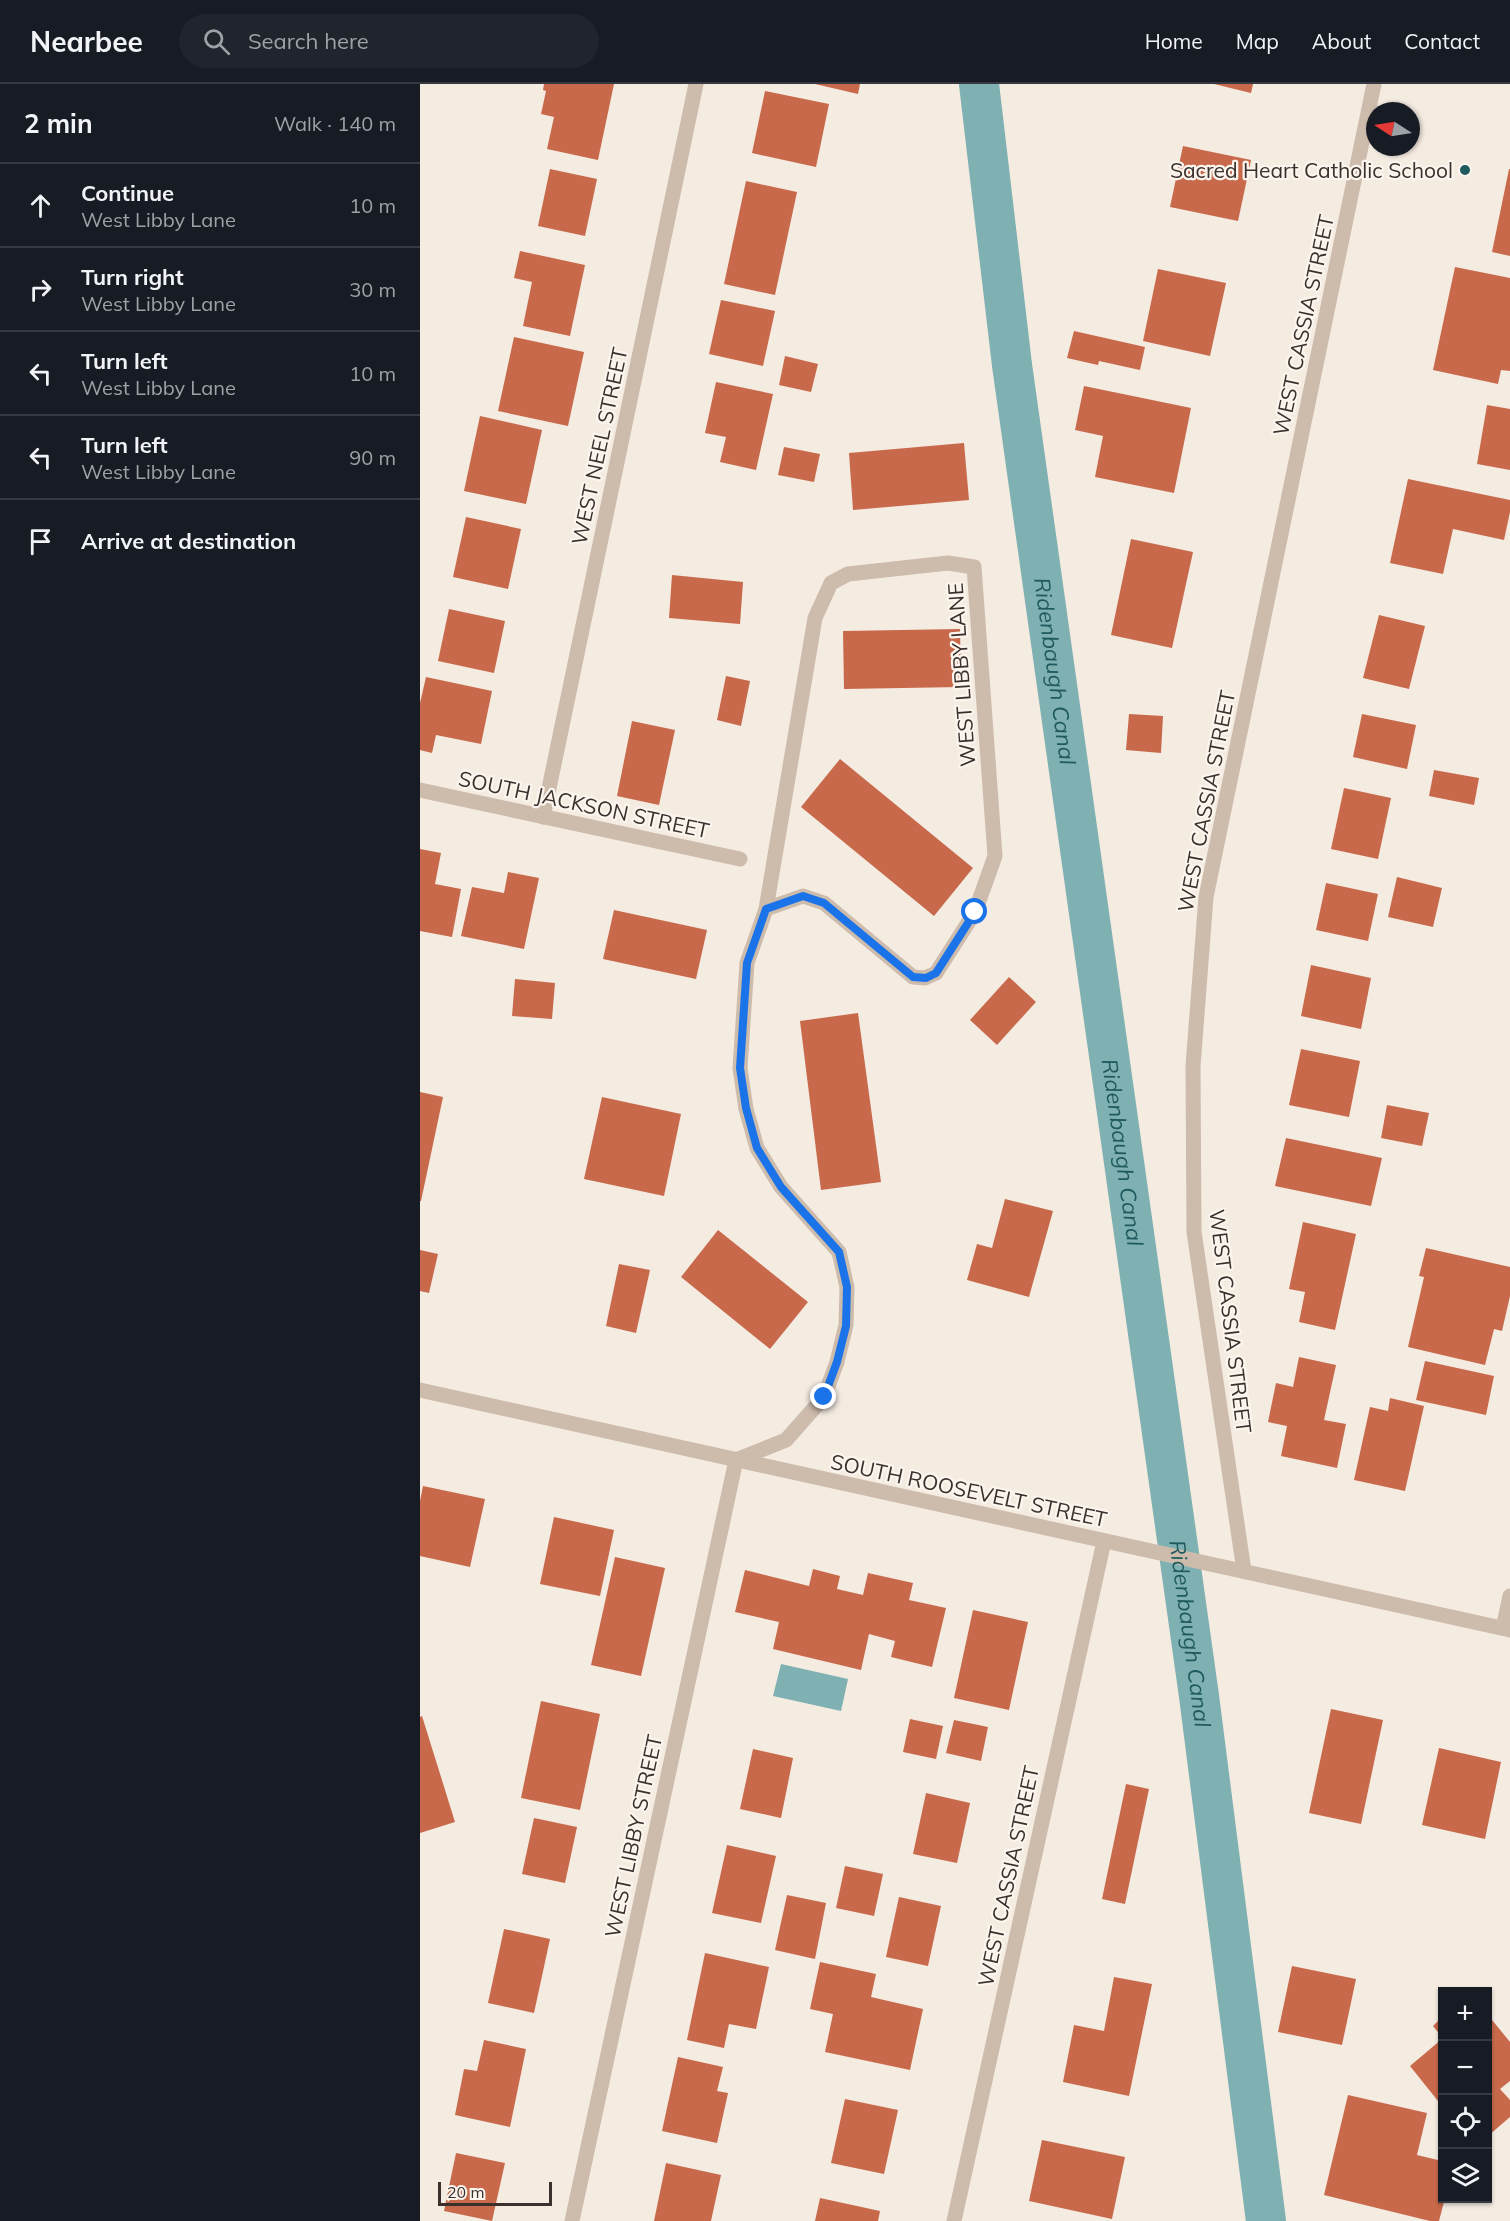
<!DOCTYPE html>
<html lang="en">
<head>
<meta charset="utf-8">
<style>
	:root { --surface:#171b24; --page:#20242c; --text:#f1f3f6; --muted:#9ea1a6; --line:#363941 }
	body { margin:0; font-family:Mulish,sans-serif; background:var(--page); color:var(--text) }
	.controls { position:absolute; right:18px; bottom:18px; display:grid; overflow:hidden; border-radius:0px; box-shadow:0 2px 4px #0004 }
	.controls button { width:54px; height:54px; display:grid; place-items:center; padding:0; border:0; border-bottom:2px solid var(--line); background:var(--surface); color:var(--text); font:30px sans-serif }
	.compass { position:absolute; left:946px; top:18px; width:54px; height:54px; border-radius:50%; background:var(--surface); box-shadow:0 2px 4px #0004; rotate:282deg }
	.scale { position:absolute; left:18px; bottom:15px; width:114px; box-sizing:border-box; padding-left:6px; border:3px solid #3b302b; border-top:0; font-size:16px; line-height:21px; white-space:nowrap; color:#3b302b; -webkit-text-stroke:4px #fbf5ee; paint-order:stroke }
	.stop { position:absolute; width:18px; height:18px; margin:-14px; border:4px solid #1a73e8; border-radius:50%; background:#fff }
	.stop.end { background:#1a73e8; border-color:#fff; box-shadow:0 2px 6px #0008 }
	.list { margin:0; padding:0; list-style:none }
	h2 { display:flex; justify-content:space-between; align-items:center; height:78px; margin:0; padding:0 24px; font-size:26px }
	h2 small { font-size:20px; font-weight:400; color:var(--muted) }
	.list li { display:grid; grid-template-columns:39px 1fr auto; gap:18px; align-items:center; box-sizing:border-box; height:84px; padding:0 24px; border-top:2px solid var(--line) }
	.list b { display:block; font-size:22px; white-space:nowrap }
	.list p { margin:0; font-size:20px; white-space:nowrap; color:var(--muted) }
	.list em { font-size:20px; font-style:normal; color:var(--muted) }
	.icon { flex:none; width:33px; height:33px; fill:none; stroke:currentColor; stroke-width:2; stroke-linecap:round; stroke-linejoin:round }
	.map { position:relative; flex:none; width:1090px; height:2137px; overflow:hidden }
	header { display:flex; align-items:center; gap:36px; box-sizing:border-box; height:84px; padding:0 30px; background:var(--surface); border-bottom:2px solid var(--line) }
	header strong { font-size:28px }
	nav { display:flex; gap:33px; margin-inline-start:auto; font-size:21px }
	.search { width:420px; height:54px; background:var(--page); display:flex; align-items:center; gap:15px; box-sizing:border-box; padding:0 21px; border-radius:33px; color:var(--muted); font-size:22px }
	main { display:flex }
	aside { flex:1; background:var(--surface) }
	.map>svg:first-child { display:block }
	.water { fill:#7fb0b2 }
	.lines { fill:none; stroke-linecap:round; stroke-linejoin:round }
	.canal { stroke:#7fb0b2; stroke-width:40 }
	.building { fill:#c8694b }
	.minor { stroke:#cdbbac; stroke-width:15 }
	.tertiary { stroke:#cdbbac; stroke-width:15 }
	.route { stroke:#1a73e8; stroke-width:8 }
	.poi-dot { fill:#1f5a5e; stroke:#fbf5ee; stroke-width:2 }
	.labels { text-anchor:middle; dominant-baseline:central; stroke-width:4.5; stroke-linejoin:round; paint-order:stroke }
	.poi-label { font-size:21px; fill:#3b302b; stroke:#fbf5ee; text-anchor:end }
	.street-label { font-size:21px; fill:#3b302b; stroke:#fbf5ee }
	.water-label { font-size:22px; font-style:italic; fill:#1f5a5e; stroke:#fbf5ee }
</style>
</head>
<body>
<header>
<strong>Nearbee</strong>
<div class="search"><svg class="icon" aria-label="search" viewBox="0 0 24 24"><circle cx="10" cy="10" r="6"/><path d="M15 15l6 6"/></svg>Search here</div>
<nav><a>Home</a><a>Map</a><a>About</a><a>Contact</a></nav>
</header>
<main>
<aside>
<h2>2 min<small>Walk · 140 m</small></h2>
<ul class="list">
<li><svg class="icon" aria-label="ahead" viewBox="0 0 24 24"><path d="M12 20V5M6 11l6-6 6 6"/></svg><div><b>Continue</b><p>West Libby Lane</p></div><em>10 m</em></li>
<li><svg class="icon" aria-label="right" viewBox="0 0 24 24"><path d="M7 20v-9h11M14 6l5 5-5 5"/></svg><div><b>Turn right</b><p>West Libby Lane</p></div><em>30 m</em></li>
<li><svg class="icon" aria-label="left" viewBox="0 0 24 24"><path d="M17 20v-9H6M10 6l-5 5 5 5"/></svg><div><b>Turn left</b><p>West Libby Lane</p></div><em>10 m</em></li>
<li><svg class="icon" aria-label="left" viewBox="0 0 24 24"><path d="M17 20v-9H6M10 6l-5 5 5 5"/></svg><div><b>Turn left</b><p>West Libby Lane</p></div><em>90 m</em></li>
<li><svg class="icon" aria-label="arrive" viewBox="0 0 24 24"><path d="M6 21V4h12l-3 4 3 4H6"/></svg><div><b>Arrive at destination</b></div></li>
</ul>
</aside>
<div class="map">
<svg width="1090" height="2137" viewBox="0 0 1090 2137">
	<rect width="100%" height="100%" fill="#f4ebe1"/>
	<polygon class="water" points="361,1580 428,1595 421,1627 353,1612"/>
	<g class="lines">
		<path class="canal" id="s1" d="M559,0L592,281L779,1612L846,2137"/>
	</g>
	<g class="building">
		<polygon points="124,0 194,0 178,76 127,65 134,33 121,30 126,7 123,6"/>
		<polygon points="395,0 440,0 438,10"/>
		<polygon points="794,0 833,0 831,9"/>
		<polygon points="345,7 409,20 396,83 332,69"/>
		<polygon points="763,62 831,76 818,137 750,123"/>
		<polygon points="130,85 177,95 165,152 118,142"/>
		<polygon points="1089,85 1090,85 1090,172 1072,168"/>
		<polygon points="326,97 377,108 355,211 304,200"/>
		<polygon points="100,167 165,181 150,252 103,242 112,198 94,194"/>
		<polygon points="1035,183 1090,194 1090,287 1081,286 1078,300 1013,286"/>
		<polygon points="738,185 806,199 790,272 723,257"/>
		<polygon points="301,216 355,227 343,282 289,270"/>
		<polygon points="654,247 725,263 720,286 679,277 678,281 647,274"/>
		<polygon points="94,253 164,268 148,342 78,327"/>
		<polygon points="365,272 398,280 391,308 359,301"/>
		<polygon points="296,298 353,310 336,386 300,378 306,353 285,349"/>
		<polygon points="664,302 771,324 754,409 675,393 683,352 655,346"/>
		<polygon points="1067,321 1090,325 1090,386 1057,380"/>
		<polygon points="60,332 122,346 106,420 44,407"/>
		<polygon points="544,359 549,416 433,426 429,369"/>
		<polygon points="364,363 400,370 394,398 358,391"/>
		<polygon points="988,395 1090,416 1090,428 1084,456 1033,445 1023,490 970,479"/>
		<polygon points="46,433 101,445 88,505 33,493"/>
		<polygon points="711,455 773,468 752,564 691,551"/>
		<polygon points="252,491 323,498 320,540 249,534"/>
		<polygon points="29,525 85,537 74,589 18,577"/>
		<polygon points="959,531 1005,542 989,605 943,594"/>
		<polygon points="540,545 541,603 424,605 423,547"/>
		<polygon points="306,592 330,597 321,642 297,636"/>
		<polygon points="6,593 72,607 61,660 16,651 12,669 0,666 0,619"/>
		<polygon points="709,630 743,632 741,669 706,666"/>
		<polygon points="942,630 996,641 987,685 933,673"/>
		<polygon points="212,637 255,646 239,721 197,712"/>
		<polygon points="420,675 553,784 514,832 381,723"/>
		<polygon points="1014,686 1059,694 1054,721 1009,712"/>
		<polygon points="924,704 971,714 958,775 911,765"/>
		<polygon points="0,765 21,769 15,800 41,805 32,853 0,847"/>
		<polygon points="88,788 119,794 104,865 41,852 52,803 84,809"/>
		<polygon points="977,793 1022,804 1013,843 968,833"/>
		<polygon points="906,799 958,810 948,857 896,846"/>
		<polygon points="194,826 287,846 276,895 183,875"/>
		<polygon points="891,881 951,894 941,945 881,932"/>
		<polygon points="589,893 616,918 577,961 550,936"/>
		<polygon points="95,895 135,899 132,935 92,932"/>
		<polygon points="438,929 461,1098 401,1106 380,937"/>
		<polygon points="881,965 940,977 929,1033 869,1021"/>
		<polygon points="0,1008 23,1013 1,1117 0,1117"/>
		<polygon points="182,1013 261,1030 244,1112 164,1095"/>
		<polygon points="967,1021 1009,1029 1002,1062 961,1054"/>
		<polygon points="866,1054 962,1074 951,1122 855,1102"/>
		<polygon points="585,1115 633,1127 609,1213 547,1196 557,1160 572,1164"/>
		<polygon points="883,1138 936,1150 915,1246 879,1238 885,1208 869,1205"/>
		<polygon points="298,1146 388,1218 350,1265 261,1193"/>
		<polygon points="1006,1164 1090,1183 1090,1212 1082,1247 1074,1245 1065,1281 988,1263 1004,1193 999,1192"/>
		<polygon points="0,1166 18,1170 9,1209 0,1207"/>
		<polygon points="199,1180 230,1186 216,1249 186,1242"/>
		<polygon points="879,1273 916,1281 904,1336 926,1340 917,1384 861,1372 867,1342 848,1338 856,1299 873,1303"/>
		<polygon points="1005,1277 1074,1292 1066,1331 996,1316"/>
		<polygon points="970,1314 1004,1322 985,1407 934,1396 950,1323 968,1327"/>
		<polygon points="3,1402 65,1415 50,1483 0,1472 0,1417"/>
		<polygon points="134,1433 194,1446 180,1512 120,1500"/>
		<polygon points="195,1473 245,1484 221,1592 171,1581"/>
		<polygon points="393,1485 420,1492 417,1505 443,1511 448,1489 493,1499 489,1516 526,1524 512,1583 471,1573 475,1557 449,1550 441,1586 353,1565 359,1538 315,1528 325,1486 389,1502"/>
		<polygon points="553,1526 608,1538 589,1626 534,1614"/>
		<polygon points="121,1617 180,1630 160,1726 101,1714"/>
		<polygon points="911,1625 963,1636 941,1740 889,1729"/>
		<polygon points="2,1632 35,1738 0,1749 0,1633"/>
		<polygon points="490,1635 523,1642 516,1675 483,1668"/>
		<polygon points="534,1636 568,1643 561,1677 526,1669"/>
		<polygon points="1019,1664 1081,1678 1065,1755 1002,1741"/>
		<polygon points="333,1665 373,1674 361,1734 320,1725"/>
		<polygon points="706,1700 729,1705 705,1820 682,1815"/>
		<polygon points="506,1709 550,1719 537,1779 493,1770"/>
		<polygon points="114,1734 157,1743 145,1799 102,1790"/>
		<polygon points="307,1761 356,1772 341,1839 292,1829"/>
		<polygon points="425,1782 463,1790 454,1832 416,1824"/>
		<polygon points="367,1811 406,1819 395,1875 355,1866"/>
		<polygon points="479,1813 521,1822 508,1882 466,1873"/>
		<polygon points="84,1845 130,1855 114,1929 68,1919"/>
		<polygon points="285,1869 349,1883 336,1945 309,1940 304,1964 267,1956"/>
		<polygon points="400,1878 456,1890 451,1913 503,1925 490,1986 405,1968 413,1930 390,1925"/>
		<polygon points="872,1882 936,1895 922,1961 858,1948"/>
		<polygon points="694,1893 732,1900 709,2012 643,1998 654,1941 684,1947"/>
		<polygon points="1068,1931 1090,1958 1090,1997 1080,2005 1090,2016 1090,2033 1068,2052"/>
		<polygon points="1022,1933 1022,1953 1013,1942"/>
		<polygon points="1022,1955 1022,2022 990,1982"/>
		<polygon points="64,1956 106,1965 90,2043 35,2031 44,1985 57,1987"/>
		<polygon points="258,1973 303,1983 297,2007 308,2009 297,2059 242,2047"/>
		<polygon points="928,2011 1007,2029 997,2071 1022,2077 1022,2114 1025,2114 1019,2137 1010,2137 904,2111"/>
		<polygon points="425,2015 478,2026 464,2090 411,2079"/>
		<polygon points="622,2056 705,2073 692,2135 609,2117"/>
		<polygon points="36,2069 85,2079 72,2137 24,2127"/>
		<polygon points="246,2079 301,2091 291,2137 234,2137"/>
		<polygon points="400,2114 460,2127 458,2137 395,2137"/>
	</g>
	<g class="lines">
		<g class="minor">
			<polyline points="0,706 320,775"/>
			<polyline points="123,733 276,0"/>
			<polyline points="1083,1544 1090,1512"/>
			<polyline points="152,2137 316,1376 366,1356 404,1313 417,1278 426,1241 427,1203 419,1168 361,1103 337,1064 326,1025 320,984 327,879 346,825 395,534 411,499 428,490 528,479 554,483 575,772 555,828 516,889 505,894 493,893 404,819 383,812 346,825"/>
			<polyline points="534,2137 684,1457"/>
		</g>
		<g class="tertiary">
			<polyline points="0,1306 1090,1546"/>
			<polyline points="824,1487 774,1148 773,982 786,813 954,0"/>
		</g>
	</g>
	<g class="lines">
		<polyline class="route" points="404,1313 417,1278 426,1242 427,1203 419,1168 361,1103 337,1064 326,1024 320,984 327,879 346,825 383,812 404,819 493,893 506,894 516,889 555,828"/>
	</g>
	<circle class="poi-dot" cx="1045" cy="86" r="6"/>
	<g class="labels">
		<g class="poi-label">
			<text x="1033" y="86">Sacred Heart Catholic School</text>
		</g>
		<g class="street-label">
			<text transform="translate(883 241) rotate(-78)">WEST CASSIA STREET</text>
			<text transform="translate(179 362) rotate(-78)">WEST NEEL STREET</text>
			<text transform="translate(541 591) rotate(-94)">WEST LIBBY LANE</text>
			<text transform="translate(786 717) rotate(-79)">WEST CASSIA STREET</text>
			<text transform="translate(164 720) rotate(12)">SOUTH JACKSON STREET</text>
			<text transform="translate(811 1237) rotate(83)">WEST CASSIA STREET</text>
			<text transform="translate(549 1406) rotate(12)">SOUTH ROOSEVELT STREET</text>
			<text transform="translate(213 1752) rotate(-78)">WEST LIBBY STREET</text>
			<text transform="translate(588 1792) rotate(-78)">WEST CASSIA STREET</text>
		</g>
		<g class="water-label">
			<text stroke="none"><textPath href="#s1" startOffset="592">Ridenbaugh Canal</textPath></text>
			<text stroke="none"><textPath href="#s1" startOffset="1078">Ridenbaugh Canal</textPath></text>
			<text stroke="none"><textPath href="#s1" startOffset="1564">Ridenbaugh Canal</textPath></text>
		</g>
	</g>
</svg>
<div class="controls">
<button>+</button>
<button>−</button>
<button><svg class="icon" aria-label="locate" viewBox="0 0 24 24"><circle cx="12" cy="12" r="6"/><path d="M12 2v4M12 18v4M2 12h4M18 12h4"/></svg></button>
<button><svg class="icon" aria-label="layers" viewBox="0 0 24 24"><path d="M12 4l9 5-9 5-9-5zM3 14l9 5 9-5"/></svg></button>
</div>
<svg class="compass" viewBox="-18 -18 36 36"><path d="M0-13l5 13h-10z" fill="#e53935"/><path d="M0 13l5-13h-10z" fill="#9ea1a6"/></svg>
<div class="scale">20 m</div>
<div class="stop" style="left:555px;top:828px"></div>
<div class="stop end" style="left:404px;top:1313px"></div>
</div>
</main>
</body>
</html>
